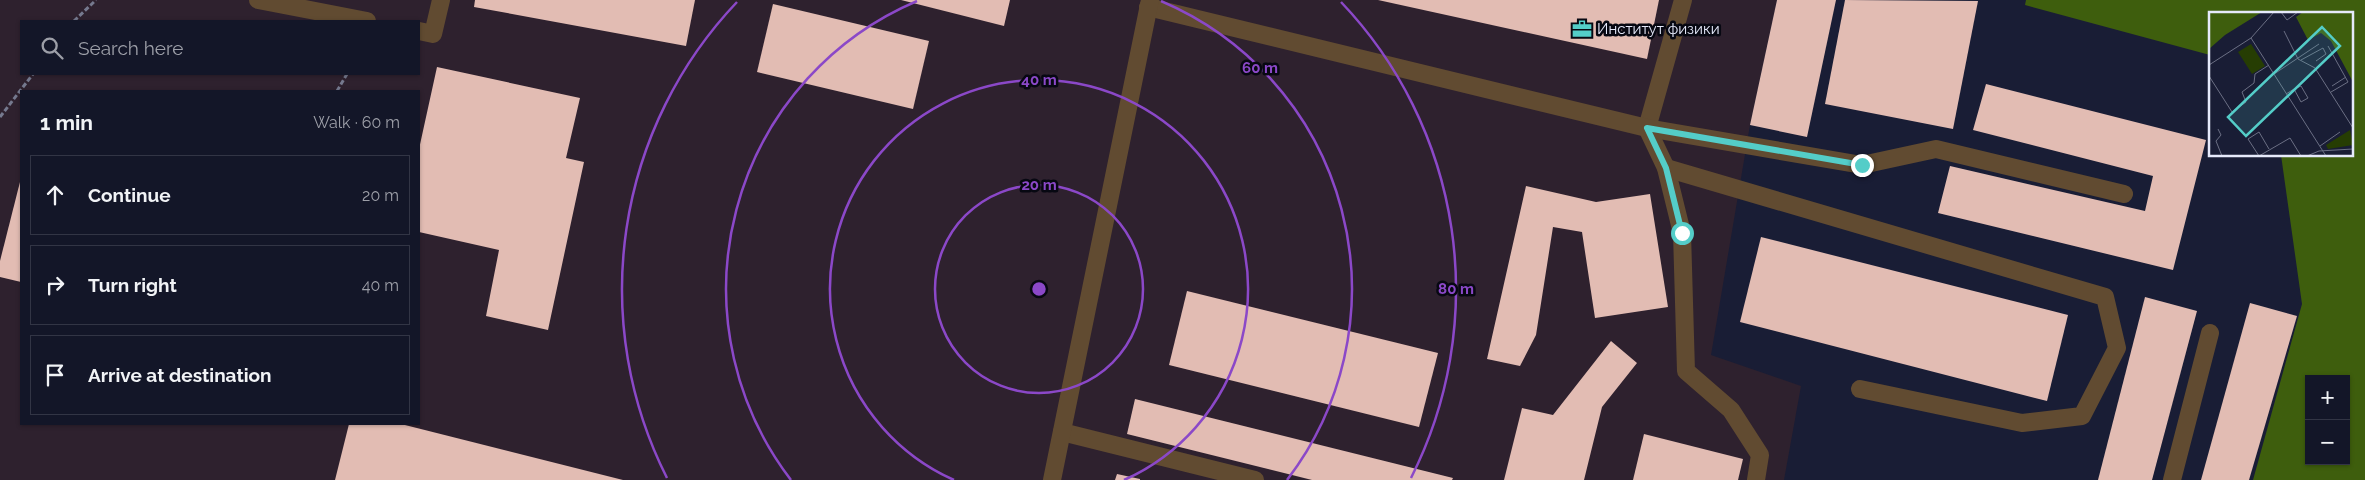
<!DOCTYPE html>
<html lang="en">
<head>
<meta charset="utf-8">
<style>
	:root { --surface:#131628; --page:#202334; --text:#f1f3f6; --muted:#9d9fa8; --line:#323545 }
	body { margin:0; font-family:Raleway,sans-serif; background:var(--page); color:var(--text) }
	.controls { position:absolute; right:15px; bottom:15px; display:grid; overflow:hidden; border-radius:0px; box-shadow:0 1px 4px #0004 }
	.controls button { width:45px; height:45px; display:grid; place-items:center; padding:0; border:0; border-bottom:1px solid var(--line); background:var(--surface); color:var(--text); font:25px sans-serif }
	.stop { position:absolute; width:15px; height:15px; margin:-11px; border:4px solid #54cdc8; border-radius:50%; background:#fff }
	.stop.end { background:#54cdc8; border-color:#fff; box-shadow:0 1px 5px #0008 }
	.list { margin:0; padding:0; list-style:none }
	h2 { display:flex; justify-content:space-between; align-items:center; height:65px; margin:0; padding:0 20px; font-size:21px }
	h2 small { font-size:16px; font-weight:400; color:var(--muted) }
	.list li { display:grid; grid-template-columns:32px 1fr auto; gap:15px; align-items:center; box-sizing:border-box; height:80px; margin:0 10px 10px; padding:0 10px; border:1px solid var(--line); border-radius:0px }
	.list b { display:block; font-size:19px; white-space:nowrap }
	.list em { font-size:16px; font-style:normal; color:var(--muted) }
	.icon { flex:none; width:28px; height:28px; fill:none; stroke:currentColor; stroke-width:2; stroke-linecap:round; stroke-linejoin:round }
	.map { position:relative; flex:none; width:2365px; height:480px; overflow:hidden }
	.search { position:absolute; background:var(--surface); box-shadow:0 1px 4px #0004; left:20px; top:20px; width:400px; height:55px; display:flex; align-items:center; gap:12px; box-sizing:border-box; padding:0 18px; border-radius:0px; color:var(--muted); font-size:19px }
	.panel { position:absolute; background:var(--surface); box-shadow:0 1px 4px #0004; left:20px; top:90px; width:400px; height:335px; border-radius:0px }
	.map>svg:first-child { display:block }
	.education { fill:#2e212e; fill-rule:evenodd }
	.forest { fill:#3e5e0d; fill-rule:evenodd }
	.building { fill:#e2bcb3 }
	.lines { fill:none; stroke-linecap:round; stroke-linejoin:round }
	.path { stroke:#75798e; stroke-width:3; stroke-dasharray:5 2.5; stroke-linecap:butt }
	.lane { stroke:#614b31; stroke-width:18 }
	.route { stroke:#54cdc8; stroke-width:6 }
	.ring { fill:none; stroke:#8b48c8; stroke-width:2.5 }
	.labels { text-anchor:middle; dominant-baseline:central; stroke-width:5; stroke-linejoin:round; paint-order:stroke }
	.poi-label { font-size:15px; fill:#e6eafb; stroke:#070812; text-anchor:start }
	.inset-road { fill:none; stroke:#6b6f84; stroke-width:1 }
	.view { fill:#54cdc8; fill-opacity:0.15; stroke:#54cdc8; stroke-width:2.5 }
	.inset-edge { fill:none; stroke:#e6eafb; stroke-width:2.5 }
	.centre { fill:#8b48c8; stroke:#070812; stroke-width:2.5 }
	.ring-label { font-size:15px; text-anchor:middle; font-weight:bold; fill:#8b48c8; stroke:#070812; stroke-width:5; stroke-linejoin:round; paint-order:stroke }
</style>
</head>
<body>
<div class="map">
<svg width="2365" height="480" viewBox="0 0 2365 480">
	<rect width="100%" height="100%" fill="#191d35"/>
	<path class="education" d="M0,0H1777L1750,125L1711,355L1801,386L1784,480H0ZM21,21H419V74H21ZM21,91H419V424H21Z"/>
	<path class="forest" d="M2026,0H2365V480H2253L2302,304L2281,155H2351V14H2210V55L2025,5ZM2309,379H2346V461H2309Z"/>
	<g class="building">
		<polygon points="475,0 695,0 686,46 474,7"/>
		<polygon points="901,0 1010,0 1004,26"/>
		<polygon points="1378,0 1659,0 1647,59"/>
		<polygon points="1777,0 1836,0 1807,137 1750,125"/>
		<polygon points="1845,0 1978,1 1953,129 1825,104"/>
		<polygon points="773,4 929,41 913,109 757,72"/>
		<polygon points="437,67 580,98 566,158 584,162 548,330 486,316 499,250 419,232 419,149"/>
		<polygon points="1986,84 2206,140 2173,270 1938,213 1950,166 2145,211 2153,176 1973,130"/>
		<polygon points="21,178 21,282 0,277 0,261"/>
		<polygon points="1526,186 1596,202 1650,194 1668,307 1595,318 1582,232 1553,227 1536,335 1520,366 1487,359"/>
		<polygon points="1761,237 2068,315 2047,401 1740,322"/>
		<polygon points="1187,291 1438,353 1419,427 1169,365"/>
		<polygon points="2145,297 2197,311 2152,480 2098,480"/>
		<polygon points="2250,303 2297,316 2249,480 2201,480"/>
		<polygon points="1611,341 1637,363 1602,407 1584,480 1504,480 1522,408 1553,415"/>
		<polygon points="1135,399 1453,478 1452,480 1312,480 1127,434"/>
		<polygon points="349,424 401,424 623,480 335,480"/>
		<polygon points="1644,434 1743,459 1738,480 1633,480"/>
		<polygon points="1117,474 1140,479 1140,480 1115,480"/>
	</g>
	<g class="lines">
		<g class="path">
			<polyline points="74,21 96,0"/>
			<polyline points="337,91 347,74"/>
			<polyline points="0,117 33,74"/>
		</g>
		<g class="lane">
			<polyline points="258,0 367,21"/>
			<polyline points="1683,0 1647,128 1666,168 1682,233 1686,371 1731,410 1760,455 1756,480"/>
			<polyline points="1148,7 1647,128 1862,165 1936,149 2124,194"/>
			<polyline points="419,31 433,34 441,0"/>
			<polyline points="1666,168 2105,297 2117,348 2082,416 2022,423 1860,389"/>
			<polyline points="1062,432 1255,480"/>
			<polyline points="1052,480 1150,0"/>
			<polyline points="2172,480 2210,333"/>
		</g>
	</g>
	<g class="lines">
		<polyline class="route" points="1682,233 1666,168 1647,128 1862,165"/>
	</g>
	<g class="ring">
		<circle cx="1039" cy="289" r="104"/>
		<path d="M954 480A209 209 0 1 1 1124 480"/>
		<path d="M791 480A313 313 0 0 1 917 1M1161 1A313 313 0 0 1 1287 480"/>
		<path d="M667 478A417 417 0 0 1 737 2M1341 2A417 417 0 0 1 1411 478"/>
	</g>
	<defs>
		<symbol id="office-bare" viewBox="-9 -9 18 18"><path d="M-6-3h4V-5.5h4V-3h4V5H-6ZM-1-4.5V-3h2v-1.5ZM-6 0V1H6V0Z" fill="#54cdc8" stroke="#070812" stroke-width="2.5" paint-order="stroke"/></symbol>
	</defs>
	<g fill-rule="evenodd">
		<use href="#office-bare" x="1568" y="15" width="28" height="28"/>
	</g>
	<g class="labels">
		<g class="poi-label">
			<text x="1597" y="29">Институт физики</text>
		</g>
	</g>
	<g transform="translate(2209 12)">
		<rect width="144" height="144" fill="#191d35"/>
		<path d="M42,32L56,54L43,62L29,40ZM141,118L144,133L119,137L117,133Z" fill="#263d03"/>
		<path d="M0,0H53L16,23L0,37ZM94,0H144V70L122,29L112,21L99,28L87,5Z" fill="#3e5e0d"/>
		<path class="inset-road" d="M72,0L78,8L89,0M75,19L89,47L106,56L144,116M42,26L117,144M119,34L139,70L122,80M92,48L114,36L117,42L107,49M0,53L42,26L65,0M65,62L110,32M0,64L23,100L37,90L33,80L45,71L46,62L60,53M123,74L137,65M77,82L85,77L92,74L99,86L92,90L85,77M9,117L12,123L7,129L13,144M111,134L131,120M60,137L50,120L39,127L50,144L81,126L92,144M98,144L110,139L144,137"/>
		<path class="view" d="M113,15L131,34L37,124L19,105Z"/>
		<rect width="144" height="144" class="inset-edge"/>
	</g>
	<circle cx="1039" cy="289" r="8" class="centre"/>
	<g class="ring-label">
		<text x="1260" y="73">60 m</text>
		<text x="1039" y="85">40 m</text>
		<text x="1039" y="190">20 m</text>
		<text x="1456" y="294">80 m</text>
	</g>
</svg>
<div class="controls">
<button>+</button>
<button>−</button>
</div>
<div class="stop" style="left:1682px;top:233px"></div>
<div class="stop end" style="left:1862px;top:165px"></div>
<div class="search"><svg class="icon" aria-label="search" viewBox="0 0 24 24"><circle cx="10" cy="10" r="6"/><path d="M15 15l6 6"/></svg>Search here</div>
<section class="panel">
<h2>1 min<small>Walk · 60 m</small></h2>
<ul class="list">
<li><svg class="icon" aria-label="ahead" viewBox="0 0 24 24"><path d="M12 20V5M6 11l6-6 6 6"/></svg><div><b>Continue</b></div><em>20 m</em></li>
<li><svg class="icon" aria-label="right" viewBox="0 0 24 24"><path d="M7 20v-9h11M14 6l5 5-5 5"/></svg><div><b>Turn right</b></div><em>40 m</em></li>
<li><svg class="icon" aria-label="arrive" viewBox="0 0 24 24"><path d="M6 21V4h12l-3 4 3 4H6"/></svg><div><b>Arrive at destination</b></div></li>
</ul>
</section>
</div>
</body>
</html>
